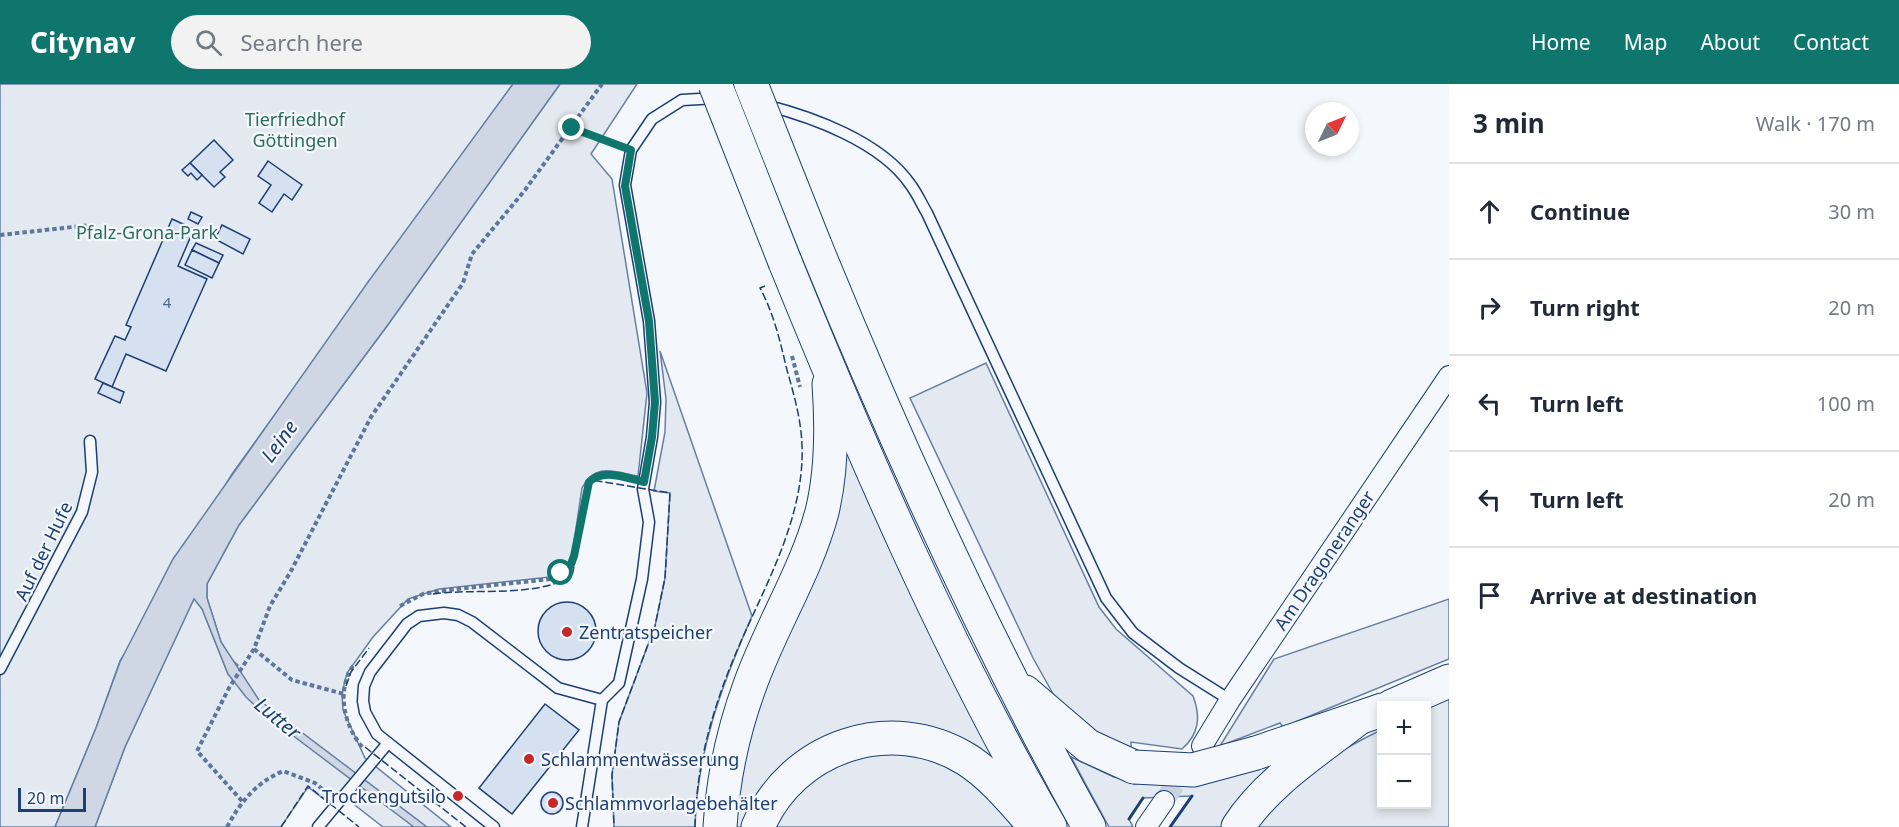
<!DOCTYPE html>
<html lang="en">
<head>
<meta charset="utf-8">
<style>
	:root { --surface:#fff; --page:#f2f2f3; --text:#1f2937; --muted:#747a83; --line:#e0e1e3; --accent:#0f766e }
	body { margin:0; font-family:"Noto Sans",sans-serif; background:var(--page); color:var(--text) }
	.controls { position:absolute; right:18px; bottom:18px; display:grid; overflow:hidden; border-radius:0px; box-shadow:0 3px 9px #0003 }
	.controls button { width:54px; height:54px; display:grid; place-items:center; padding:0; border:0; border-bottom:2px solid var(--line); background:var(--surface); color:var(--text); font:30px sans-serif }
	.compass { position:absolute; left:1305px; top:18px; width:54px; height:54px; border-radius:50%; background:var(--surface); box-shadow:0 3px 9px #0003; rotate:47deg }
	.scale { position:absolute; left:18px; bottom:15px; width:68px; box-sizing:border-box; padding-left:6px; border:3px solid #1d3f73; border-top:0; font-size:16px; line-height:21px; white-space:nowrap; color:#1d3f73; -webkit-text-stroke:4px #f4f7fb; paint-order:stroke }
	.stop { position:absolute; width:18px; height:18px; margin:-14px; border:4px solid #0f766e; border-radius:50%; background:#fff }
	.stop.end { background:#0f766e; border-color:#fff; box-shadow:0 2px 6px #0008 }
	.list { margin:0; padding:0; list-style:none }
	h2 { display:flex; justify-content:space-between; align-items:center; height:78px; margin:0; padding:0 24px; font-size:26px }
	h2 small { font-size:20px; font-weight:400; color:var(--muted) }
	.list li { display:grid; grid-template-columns:39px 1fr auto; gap:18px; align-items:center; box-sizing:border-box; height:96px; padding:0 24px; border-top:2px solid var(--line) }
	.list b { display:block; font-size:22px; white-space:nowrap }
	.list em { font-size:20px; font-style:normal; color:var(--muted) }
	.icon { flex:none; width:33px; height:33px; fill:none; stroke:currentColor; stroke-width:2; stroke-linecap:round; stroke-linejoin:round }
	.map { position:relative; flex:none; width:1449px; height:743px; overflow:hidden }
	header { display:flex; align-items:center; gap:36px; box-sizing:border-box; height:84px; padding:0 30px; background:var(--accent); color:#fff }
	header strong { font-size:28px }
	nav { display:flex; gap:33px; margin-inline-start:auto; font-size:21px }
	.search { width:420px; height:54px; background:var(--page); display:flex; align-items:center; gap:15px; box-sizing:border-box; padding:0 21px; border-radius:33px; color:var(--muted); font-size:22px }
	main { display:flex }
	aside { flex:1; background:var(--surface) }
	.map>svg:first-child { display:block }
	.green { fill:#e3e9f0; stroke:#687fa3; stroke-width:1.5 }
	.water { fill:#cfd7e4; stroke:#687fa3; stroke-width:1.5 }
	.building { fill:#d5e0f0; stroke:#1d3f73; stroke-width:1.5 }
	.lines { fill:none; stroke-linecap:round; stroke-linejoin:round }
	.street-tunnel { stroke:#c9d2e0; stroke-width:20; stroke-dasharray:20 10; stroke-linecap:butt }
	.lane-casing { stroke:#1d3f73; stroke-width:13 }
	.street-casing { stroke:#1d3f73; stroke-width:22 }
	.highway-casing { stroke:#1d3f73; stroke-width:35 }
	.path { stroke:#5e769c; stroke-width:4; stroke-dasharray:4.5 3; stroke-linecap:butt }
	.lane { stroke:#f4f7fb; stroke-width:10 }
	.street { stroke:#f4f7fb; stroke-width:20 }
	.highway { stroke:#f4f7fb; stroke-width:33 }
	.highway-bridge-casing { stroke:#1d3f73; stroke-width:35; stroke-linecap:butt }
	.highway-bridge { stroke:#f4f7fb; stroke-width:33 }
	.fence { stroke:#1d3f73; stroke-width:1.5; stroke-dasharray:8 3; stroke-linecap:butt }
	.wall { stroke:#1d3f73; stroke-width:3 }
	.route { stroke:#0f766e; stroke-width:8 }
	.poi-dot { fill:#c62828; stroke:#f4f7fb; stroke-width:2 }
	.labels { text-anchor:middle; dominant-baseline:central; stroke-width:4.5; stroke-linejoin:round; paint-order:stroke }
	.number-label { font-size:15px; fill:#4b6792 }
	.park-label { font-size:18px; fill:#2c6c60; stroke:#f4f7fb }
	.street-label { font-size:18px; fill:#1d3f73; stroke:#f4f7fb }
	.poi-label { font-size:18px; fill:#1d3f73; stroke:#f4f7fb; text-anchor:start }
	.water-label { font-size:20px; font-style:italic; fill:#1d3f73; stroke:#f4f7fb }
</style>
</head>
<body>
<header>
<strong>Citynav</strong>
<div class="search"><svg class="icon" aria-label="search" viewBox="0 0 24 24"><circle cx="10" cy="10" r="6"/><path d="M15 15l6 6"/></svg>Search here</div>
<nav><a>Home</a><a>Map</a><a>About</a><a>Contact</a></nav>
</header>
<main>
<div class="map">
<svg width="1449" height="743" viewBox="0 0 1449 743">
	<rect width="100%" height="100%" fill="#f4f7fb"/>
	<g class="green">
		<polygon points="0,0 513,0 232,390 120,577 96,644 55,743 0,743"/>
		<path d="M560,0H637L591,70L612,95L647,309L638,392C614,388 595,378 582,404L572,471L569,478L550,493L439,505L408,515L373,553L347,589L342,609L343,626L365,674L451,743H383L338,708L329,719L308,703L281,743H95L125,663L194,514L202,524L228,590L238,581L231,575L221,558L207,514V500L239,441L387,242Z"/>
		<path d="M660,267L752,532C722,601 697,667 695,743H614L612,691L619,638L655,542L665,494L670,409L654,407L665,348L666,315Z"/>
		<path d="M986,279L1099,523L1116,545L1193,612C1201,633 1199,650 1182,665L1131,658V667L1103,655L1056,615L1033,574L910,314Z"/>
		<polygon points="839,351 1000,680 871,644 745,743 732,743 743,667"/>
		<polygon points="1449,515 1449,575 1283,643 1280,639 1220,662 1274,575"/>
		<path d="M1449,613V743H1257C1284,698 1336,668 1381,646L1382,720H1426L1427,623Z"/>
		<polygon points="1294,666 1226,743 1170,743 1191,712 1143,714 1129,735 1133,743 1109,743 1071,673 1114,693 1150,698"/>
		<polygon points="916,667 970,691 1000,723 1013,743 771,743 798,703 844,674"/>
	</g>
	<polygon class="water" points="513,0 560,0 387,242 239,441 207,500 207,514 221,558 259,616 427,743 414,743 263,629 246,613 228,590 202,525 194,515 125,663 95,743 55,743 96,644 120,578 173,475 368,198"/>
	<g class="building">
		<polygon points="214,56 233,76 220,88 225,93 214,103 190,79"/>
		<polygon points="268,77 302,101 292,116 284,110 272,128 259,119 271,101 258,92"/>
		<polygon points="190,79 202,91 197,96 191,89 188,92 182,86"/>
		<polygon points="191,128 202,133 198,140 188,135"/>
		<polygon points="172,135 194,145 178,182 207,195 166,287 126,270 112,303 95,295 115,252 125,256 131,243 126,241"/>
		<polygon points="222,141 250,155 243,170 215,155"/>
		<polygon points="196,159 223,171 219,179 192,166"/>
		<polygon points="192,166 219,179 212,194 185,181"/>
		<polygon points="103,299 124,308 120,319 98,309"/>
		<circle cx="567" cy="547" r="29"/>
		<polygon points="545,620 579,646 512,730 479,704"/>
		<circle cx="552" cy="719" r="11"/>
	</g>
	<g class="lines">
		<polyline class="street-tunnel" points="1164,717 1189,680"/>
		<defs>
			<g id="lane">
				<path d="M765,21C813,33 881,58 910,100C917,109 921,119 927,129L1106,514L1133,549L1179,584L1230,616"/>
				<polyline points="0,585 82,428 92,388 90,357"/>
				<polyline points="602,616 619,599 642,495 649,438 643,405 652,353 655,318 649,237 625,101 631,66 652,35 682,16 717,14"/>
				<polyline points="318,743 388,659"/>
				<polyline points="494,743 377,650 365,628 363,617 364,602 370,588 407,540 419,532 444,529 458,531 472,538 558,604 602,616 582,743"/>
			</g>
			<g id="street">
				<polyline points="1202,662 1230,616 1449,292"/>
				<polyline points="1146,743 1164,717"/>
			</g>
			<g id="highway">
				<path d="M815,161C896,360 984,555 1089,743"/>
				<path d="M785,178C863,370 946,563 1050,743"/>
				<polyline points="1025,608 1088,662 1134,683"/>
				<polyline points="1392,622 1449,597"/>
				<polyline points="1256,669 1382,626"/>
				<path d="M720,743C723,694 733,647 750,601C771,542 806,488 822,428C832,387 832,342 829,300"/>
				<path d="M758,743C792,662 891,629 966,675C993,692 1014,719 1035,742"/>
				<path d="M1238,743C1266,699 1315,668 1355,637"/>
			</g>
		</defs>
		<use href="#lane" class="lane-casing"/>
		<use href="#street" class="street-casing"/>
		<use href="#highway" class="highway-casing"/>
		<g class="path">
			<polyline points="572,44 616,61"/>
			<polyline points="0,151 91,141"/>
			<polyline points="792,272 800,303"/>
			<path d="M400,522L423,510L439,507L551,495L571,480L574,473L589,398C601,386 614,392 629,395"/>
			<polyline points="254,565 292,596 344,610"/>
			<path d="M353,582C336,607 344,642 363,664"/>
			<polyline points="242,717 197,667 229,604 254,565 270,522 291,487 371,333 463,199 472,170 525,106 602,0"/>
			<path d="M227,743C241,717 256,699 283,687L315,699L327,709"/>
		</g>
		<use href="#lane" class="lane"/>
		<use href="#street" class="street"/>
		<use href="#highway" class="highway"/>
		<defs>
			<g id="highway-bridge">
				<polyline points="715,0 785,178"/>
				<polyline points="751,0 815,161"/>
				<polyline points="1134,683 1193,686 1256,669"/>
			</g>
		</defs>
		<use href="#highway-bridge" class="highway-bridge-casing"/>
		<use href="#highway-bridge" class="highway-bridge"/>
		<g class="fence">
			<path d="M433,510C475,504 535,514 572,492L592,396L670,409L665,494L655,542L619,638L612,691L614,743"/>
			<polyline points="346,602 351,588 369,564"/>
			<polyline points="365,663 466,743"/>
			<polyline points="281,743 308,702 359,743"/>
			<path d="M695,743C696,684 711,630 733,576C761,508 805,437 802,361C801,335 794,311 787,286C780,257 774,230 760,204L765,202"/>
		</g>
		<g class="wall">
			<polyline points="1129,735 1143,714"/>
			<polyline points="1170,743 1192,712"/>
		</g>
	</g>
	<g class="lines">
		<path class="route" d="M561,489L571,480L574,472L589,398C603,384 626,394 644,398L652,353L655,318L649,237L625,102L631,66L572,44"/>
	</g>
	<g class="poi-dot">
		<circle cx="567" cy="548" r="6"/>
		<circle cx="529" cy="675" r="6"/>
		<circle cx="458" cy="712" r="6"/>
		<circle cx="553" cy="719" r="6"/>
	</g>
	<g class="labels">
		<g class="number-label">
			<text x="167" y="218">4</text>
		</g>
		<g class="park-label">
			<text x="295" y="35">Tierfriedhof<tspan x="295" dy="21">Göttingen</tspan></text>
			<text x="147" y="148">Pfalz-Grona-Park</text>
		</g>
		<g class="street-label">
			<text transform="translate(43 467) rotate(-64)">Auf der Hufe</text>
			<text transform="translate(1324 476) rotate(-56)">Am Dragoneranger</text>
		</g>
		<g class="poi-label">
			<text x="579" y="548">Zentratspeicher</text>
			<text x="541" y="675">Schlammentwässerung</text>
			<text x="446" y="712" text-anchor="end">Trockengutsilo</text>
			<text x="565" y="719">Schlammvorlagebehälter</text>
		</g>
		<g class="water-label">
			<text transform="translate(279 357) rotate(-54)">Leine</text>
			<text transform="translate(278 634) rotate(40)">Lutter</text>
		</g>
	</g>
</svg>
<div class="controls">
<button>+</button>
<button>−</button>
</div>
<svg class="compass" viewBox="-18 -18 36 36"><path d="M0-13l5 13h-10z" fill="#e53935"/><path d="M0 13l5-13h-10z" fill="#747a83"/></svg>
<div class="scale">20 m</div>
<div class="stop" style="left:561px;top:489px"></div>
<div class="stop end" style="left:572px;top:44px"></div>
</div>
<aside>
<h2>3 min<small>Walk · 170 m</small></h2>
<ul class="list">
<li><svg class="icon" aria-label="ahead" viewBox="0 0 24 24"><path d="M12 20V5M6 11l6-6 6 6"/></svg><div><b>Continue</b></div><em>30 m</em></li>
<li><svg class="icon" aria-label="right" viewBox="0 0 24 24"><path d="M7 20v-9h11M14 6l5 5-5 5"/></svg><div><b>Turn right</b></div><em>20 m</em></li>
<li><svg class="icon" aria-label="left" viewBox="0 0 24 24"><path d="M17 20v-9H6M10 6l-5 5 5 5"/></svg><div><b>Turn left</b></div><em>100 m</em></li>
<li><svg class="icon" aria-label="left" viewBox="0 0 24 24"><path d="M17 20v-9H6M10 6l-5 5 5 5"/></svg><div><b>Turn left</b></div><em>20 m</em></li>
<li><svg class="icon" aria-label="arrive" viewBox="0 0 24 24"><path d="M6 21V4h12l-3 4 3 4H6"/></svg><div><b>Arrive at destination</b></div></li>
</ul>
</aside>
</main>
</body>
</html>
